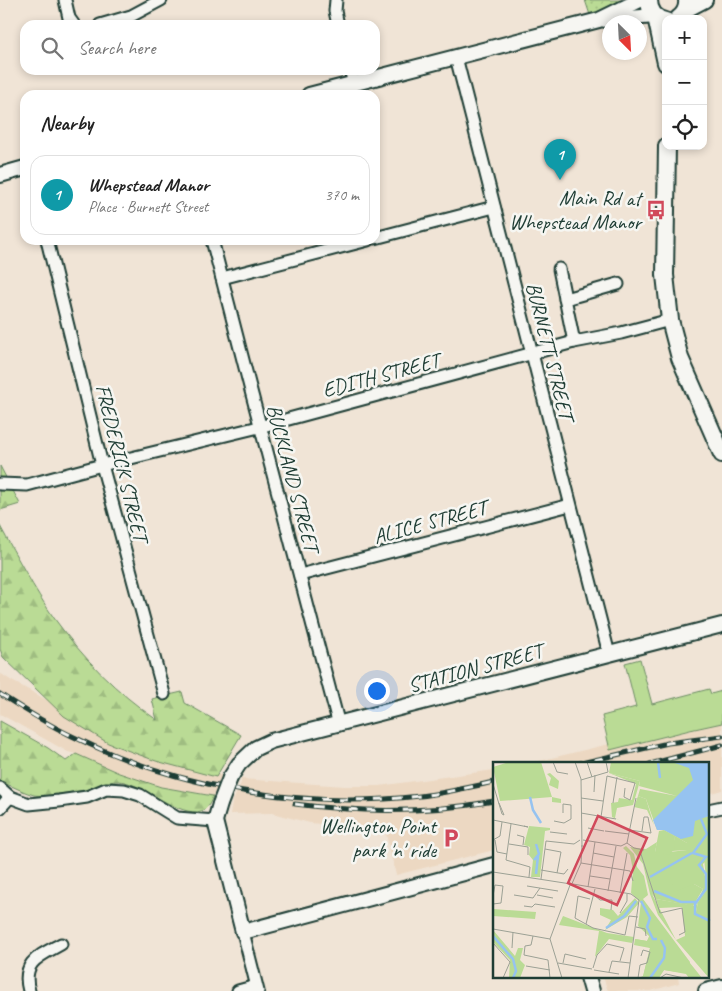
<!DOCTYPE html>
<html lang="en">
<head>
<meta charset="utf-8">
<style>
	:root { --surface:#fff; --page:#f2f2f2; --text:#222; --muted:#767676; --line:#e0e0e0; --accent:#d1495b }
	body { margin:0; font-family:Caveat,sans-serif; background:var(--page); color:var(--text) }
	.controls { position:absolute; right:15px; top:15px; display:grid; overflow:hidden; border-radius:10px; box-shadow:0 2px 8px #0003 }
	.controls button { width:45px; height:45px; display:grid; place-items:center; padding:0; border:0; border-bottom:1px solid var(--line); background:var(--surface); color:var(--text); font:25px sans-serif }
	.compass { position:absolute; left:602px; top:15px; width:45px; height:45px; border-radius:50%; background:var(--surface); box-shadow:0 2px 8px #0003; rotate:156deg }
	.you { position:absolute; left:376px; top:690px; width:18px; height:18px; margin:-12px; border:4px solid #fff; border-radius:50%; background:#1a73e8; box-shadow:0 0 0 8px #1a73e833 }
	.badge { display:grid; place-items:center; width:32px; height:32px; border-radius:50%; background:var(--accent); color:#fff; font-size:16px; font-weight:700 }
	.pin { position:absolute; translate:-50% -41px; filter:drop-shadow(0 1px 2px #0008) }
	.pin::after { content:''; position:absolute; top:26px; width:18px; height:15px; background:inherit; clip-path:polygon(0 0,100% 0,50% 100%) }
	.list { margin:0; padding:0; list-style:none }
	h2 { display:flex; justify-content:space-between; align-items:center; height:65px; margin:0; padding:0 20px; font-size:21px }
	h2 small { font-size:16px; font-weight:400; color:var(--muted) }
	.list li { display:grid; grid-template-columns:32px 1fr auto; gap:15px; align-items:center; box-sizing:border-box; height:80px; margin:0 10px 10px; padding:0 10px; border:1px solid var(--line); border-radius:15px }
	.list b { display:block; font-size:19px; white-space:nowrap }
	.list p { margin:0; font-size:16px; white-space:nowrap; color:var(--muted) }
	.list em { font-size:16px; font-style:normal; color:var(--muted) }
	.icon { flex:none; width:28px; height:28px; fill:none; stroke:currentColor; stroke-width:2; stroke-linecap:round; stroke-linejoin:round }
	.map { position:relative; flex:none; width:722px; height:991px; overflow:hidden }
	.search { position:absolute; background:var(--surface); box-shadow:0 2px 8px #0003; left:20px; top:20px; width:360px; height:55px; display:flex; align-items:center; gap:12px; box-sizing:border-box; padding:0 18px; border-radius:15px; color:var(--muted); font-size:19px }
	.panel { position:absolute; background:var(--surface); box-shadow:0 2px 8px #0003; left:20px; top:90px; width:360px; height:155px; border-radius:15px }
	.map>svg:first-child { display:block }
	.built { fill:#ecd8c2 }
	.grass { fill:#badb95; stroke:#6c8c64 }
	.forest { fill:url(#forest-firs); stroke:#6c8c64 }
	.park { fill:url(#park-dots); stroke:#6c8c64 }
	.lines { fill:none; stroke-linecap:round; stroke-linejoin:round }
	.minor-casing { stroke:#1f3d34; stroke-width:15 }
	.tertiary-casing { stroke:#1f3d34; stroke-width:18 }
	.secondary-casing { stroke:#1f3d34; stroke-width:20 }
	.minor { stroke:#f6f6f2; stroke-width:11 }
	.tertiary { stroke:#f6f6f2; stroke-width:14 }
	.secondary { stroke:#f6f6f2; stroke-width:16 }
	.rail-casing { stroke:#1f3d34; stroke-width:5 }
	.rail { stroke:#f6f6f2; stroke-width:3; stroke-dasharray:9; stroke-linecap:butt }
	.tertiary-bridge-casing { stroke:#1f3d34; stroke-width:18; stroke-linecap:butt }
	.tertiary-bridge { stroke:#f6f6f2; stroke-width:14 }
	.labels { text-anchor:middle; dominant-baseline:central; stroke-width:5; stroke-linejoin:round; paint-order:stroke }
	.poi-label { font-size:21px; fill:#1f3d34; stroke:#f6f6f2; text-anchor:end }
	.street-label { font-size:21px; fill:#1f3d34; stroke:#f6f6f2 }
	.inset-river { fill:none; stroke:#96c3f0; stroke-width:2.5 }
	.inset-road { fill:none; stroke:#9ca195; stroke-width:1 }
	.view { fill:#d1495b; fill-opacity:0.15; stroke:#d1495b; stroke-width:2.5 }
	.inset-edge { fill:none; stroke:#1f3d34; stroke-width:2.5 }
</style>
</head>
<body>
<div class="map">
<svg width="722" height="991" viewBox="0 0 722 991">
	<defs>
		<pattern id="forest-firs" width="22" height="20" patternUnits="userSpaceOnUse" patternTransform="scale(1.25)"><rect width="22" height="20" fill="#badb95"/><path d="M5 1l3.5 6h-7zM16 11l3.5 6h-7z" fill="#9fbd81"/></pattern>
		<pattern id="park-dots" width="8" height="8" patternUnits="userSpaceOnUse" patternTransform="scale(1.25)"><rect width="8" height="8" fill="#badb95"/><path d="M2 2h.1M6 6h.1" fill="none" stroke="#9fbd81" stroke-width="1.8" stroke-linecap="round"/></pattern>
	</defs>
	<rect width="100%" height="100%" fill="#f0e4d6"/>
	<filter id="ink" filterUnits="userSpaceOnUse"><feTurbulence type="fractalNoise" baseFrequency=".02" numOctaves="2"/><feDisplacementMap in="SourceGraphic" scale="10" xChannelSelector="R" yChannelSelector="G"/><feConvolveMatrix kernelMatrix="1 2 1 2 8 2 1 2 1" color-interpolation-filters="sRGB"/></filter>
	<g filter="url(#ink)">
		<g class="built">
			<polygon points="0,673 12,681 108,733 150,752 223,776 213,796 161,787 119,773 76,754 68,752 0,714"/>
			<polygon points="722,721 722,790 708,794 708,764 527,764 609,744 611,750 717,724"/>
			<polygon points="494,770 494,850 396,875 385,830 310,823 272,813 230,814 232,803 241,783 241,779 345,786 379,786"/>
			<polygon points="603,977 678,977 679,983 651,991 608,991"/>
		</g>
		<polygon class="grass" points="640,659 652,704 709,689 711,694 722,691 722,723 690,730 610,750 602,716 636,707 625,663"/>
		<g class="forest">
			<polygon points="0,466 20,504 0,510"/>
			<path d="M0,526C17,557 34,589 54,618C82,657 117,693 157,720L152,699L182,692L185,703L241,735L216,777L156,761L108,743L64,716L3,657L0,649Z"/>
			<path d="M0,721L48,748L66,761L76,754L119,773L161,787L213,796C211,801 209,806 205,809C187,822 147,788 128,783C110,777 101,787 84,790C75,792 42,797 34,795C25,793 15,787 6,784L0,791Z"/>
		</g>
		<polygon class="park" points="585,0 631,0 623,5 590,15"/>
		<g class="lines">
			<defs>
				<g id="minor">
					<polyline points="65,0 69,18 74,25"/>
					<polyline points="336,0 335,11 338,25"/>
					<polyline points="100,25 131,16 161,0"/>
					<polyline points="456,57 609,654"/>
					<polyline points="350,70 354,83"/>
					<polyline points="375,238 494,207"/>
					<polyline points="47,240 102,465 164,694"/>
					<path d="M212,240C253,402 297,563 339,725"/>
					<polyline points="559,269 574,342"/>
					<polyline points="222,278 368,240"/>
					<polyline points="565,299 618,284"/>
					<polyline points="0,484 27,485 102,465 259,427 574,342 621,333 670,320"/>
					<polyline points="300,575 570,505"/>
					<polyline points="0,788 10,797"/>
					<polyline points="0,808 10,797 29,804 59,801 87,797 106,789 124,790 140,795 177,818 215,821"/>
					<polyline points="708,810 722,807"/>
					<polyline points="243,932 258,991"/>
					<path d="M29,991C21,962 39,956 61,944"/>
					<polyline points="238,991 256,986"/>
				</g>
				<g id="tertiary">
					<polyline points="686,10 705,0"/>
					<polyline points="605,20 655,16"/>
					<polyline points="309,95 599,20 640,0"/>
					<polyline points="0,175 25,168"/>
					<polyline points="230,778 239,764 256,748 271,741 722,625"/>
					<polyline points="220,804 215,821 243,932 494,865"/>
					<polyline points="588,977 592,991"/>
					<polyline points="706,991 722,987"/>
				</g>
				<g id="secondary">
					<path d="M649,0C649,11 655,19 666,21"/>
					<polyline points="656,17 666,63"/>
					<path d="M678,19C685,14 688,8 687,0"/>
					<polyline points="667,146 665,275 670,320 680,358 722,454"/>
				</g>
			</defs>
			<use href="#minor" class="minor-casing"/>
			<use href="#tertiary" class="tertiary-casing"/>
			<use href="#secondary" class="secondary-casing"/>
			<use href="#minor" class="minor"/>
			<use href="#tertiary" class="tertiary"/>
			<use href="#secondary" class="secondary"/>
			<defs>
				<g id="rail">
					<path d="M0,694C23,709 47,724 72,736C179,789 302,809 420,796C445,793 470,787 494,782"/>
					<polyline points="577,764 668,743 722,736"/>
					<polyline points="650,764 722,745"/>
					<path d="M295,804C362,813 429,813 494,801"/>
				</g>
			</defs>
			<use href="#rail" class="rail-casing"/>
			<use href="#rail" class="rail"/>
			<defs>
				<polyline id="tertiary-bridge" points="220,804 230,778"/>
			</defs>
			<use href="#tertiary-bridge" class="tertiary-bridge-casing"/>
			<use href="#tertiary-bridge" class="tertiary-bridge"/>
		</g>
	</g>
	<defs>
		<symbol id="bus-bare" viewBox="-9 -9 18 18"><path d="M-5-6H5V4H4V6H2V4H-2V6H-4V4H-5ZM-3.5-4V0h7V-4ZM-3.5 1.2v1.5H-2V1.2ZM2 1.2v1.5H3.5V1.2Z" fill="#d1495b" stroke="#f6f6f2" stroke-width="2.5" paint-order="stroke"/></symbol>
		<symbol id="parking-bare" viewBox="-9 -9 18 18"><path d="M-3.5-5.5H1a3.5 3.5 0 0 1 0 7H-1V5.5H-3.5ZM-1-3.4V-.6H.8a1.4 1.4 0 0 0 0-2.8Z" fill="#d1495b" stroke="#f6f6f2" stroke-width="2.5" paint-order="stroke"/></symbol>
	</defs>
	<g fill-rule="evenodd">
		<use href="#bus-bare" x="642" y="196" width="28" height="28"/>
		<use href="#parking-bare" x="437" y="824" width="28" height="28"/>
	</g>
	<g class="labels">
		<g class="poi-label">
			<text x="641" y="198">Main Rd at<tspan x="641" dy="24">Whepstead Manor</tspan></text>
			<text x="436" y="826">Wellington Point<tspan x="436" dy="24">park 'n' ride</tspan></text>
		</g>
		<g class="street-label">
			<text transform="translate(550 351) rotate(76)">BURNETT STREET</text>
			<text transform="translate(381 375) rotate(-15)">EDITH STREET</text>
			<text transform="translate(122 463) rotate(76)">FREDERICK STREET</text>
			<text transform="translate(293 478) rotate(75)">BUCKLAND STREET</text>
			<text transform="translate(430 522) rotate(-15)">ALICE STREET</text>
			<text transform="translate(475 668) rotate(-15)">STATION STREET</text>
		</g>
	</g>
	<g transform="translate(493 762)">
		<rect width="216" height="216" fill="#f0e4d6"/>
		<path d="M57,11L66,19L65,27L56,23L58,16L54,12ZM0,147L43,150L42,157L0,154Z" fill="#badb95"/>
		<path d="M145,34L153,37L161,63L154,48L141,45ZM217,58V77L216,155L203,150L205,140L214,127L210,86ZM182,74L194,81V88L179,89ZM164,80L162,90H176L201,122L210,127L200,144L163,137L159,132L183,178L165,153L157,132L150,102L137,85L153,87ZM133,84L141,92L144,105L151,114L155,133L150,137L197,200L192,211L171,208L167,213L150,215L157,186L142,177L154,179L157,172L154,171L148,141L138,131L140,108L137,93L130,86Z" fill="#badb95"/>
		<path d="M118,0H216V50L213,43L215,51L208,54L216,53L209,57L215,67L210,86L214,98L210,102L214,127L205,140L203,150L216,155L212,156L217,159L212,174H202L200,150L210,127L201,122L181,130L175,104L176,90L194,88V81L171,68H164L153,37L145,34L147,27L184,34L146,24L147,19L116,11Z" fill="#badb95"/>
		<path d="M16,0H48L59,35L68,37V41L59,40V35L7,39L0,5ZM116,11L147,19L140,43L124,46L122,56L128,59L119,55L118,41L125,40L126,36L139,38L143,22ZM216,54V87H206L215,69L208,56ZM36,64L57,66V68L52,69L47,115H38L40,98L36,93L37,85L31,83ZM171,68L182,74L181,88L175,93L162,90L166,69ZM142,136L146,141L134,155L112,168L118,158L107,153V146L120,148L125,154ZM163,137L203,144V150L216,151V216L183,178L192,174L189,145L166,146ZM151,139L169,166L209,216H196L193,212L171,208L166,216H145L150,214L157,186L141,183L142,177L154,179L157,175L145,164L148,140ZM70,154L114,171L141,175L139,181L116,177L102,195L106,169L66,163ZM0,168L22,194L25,186H30L27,198L32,203L27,216H16L17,198L0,180Z" fill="#badb95"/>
		<path d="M179,0H216V54L202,59L200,74L188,77L171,68H164L160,58L200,18L196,6Z" fill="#96c3f0"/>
		<path class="inset-river" d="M165,0L167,16M37,35L40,48L48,61M208,57L214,72L200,91L213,95L206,103L213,112V127L202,142V152L217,159M41,98L46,92L43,82M43,112L45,94M157,115L199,91M161,129L188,140H204M148,139L157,156L154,165L160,177H164M113,166L131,154L143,139M0,174L20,197L23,209L20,216M157,216L171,196L172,186L168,178"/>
		<path class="inset-road" d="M60,0L64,10L75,12M82,0L88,17L89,85M94,0L99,15M88,18L115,10L113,0M0,22L9,52L11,53L6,41M101,30L102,13M88,36L110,39M120,41L124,15M88,51L123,57M108,55L114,14L142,21L137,38L131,35L132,26M0,58L35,65L31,64M61,59L71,61L78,57V43L70,42V51M18,62L13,98L37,105L36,115M95,66L111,69M136,68L158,71L155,55H151L149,69M112,69L136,72M57,70L74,72M24,73L31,75L30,83M0,78L7,74L9,60M2,78L4,90L14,92M90,78L128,84L134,81M134,81L143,36M134,81L141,86L151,88M16,82L35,85V93M52,87L68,90L64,111M147,89L167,151L189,146L192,170L186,173M100,91L121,95M88,101L137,109L140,119M48,108L71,112L75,107M0,110L78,122M97,114L117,117M48,117L53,79L81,82L87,78M80,122L138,132L146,138L135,216M34,124L65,129M78,124L88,101L89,83M95,125L102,80M115,129L123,84M127,131L134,91M21,133L40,136L47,126M44,133L60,136M101,133L107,138H119L118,148M0,134L2,123L10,124L8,141L0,142M97,137L85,134L82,156L100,166L132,173L136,154L145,155M31,144L39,145L42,142L62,145M127,151L134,139V132M93,162L102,127M143,165L152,167L153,174M0,167L57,177M40,174L38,183L32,184L31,193L55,198L57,216M0,181L17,200L10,216M19,186L20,170M65,201L99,207M70,201L72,192L93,197M33,204L57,208M100,206L104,193L114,182L131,186L127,199M101,208L126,212M116,210L119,199L137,201M69,216L57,177L77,123M145,216L147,203L154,201L157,190L150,188L148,194M167,216L173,212L191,216"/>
		<path class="view" d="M105,54L154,76L124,143L75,121Z"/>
		<rect width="216" height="216" class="inset-edge"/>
	</g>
</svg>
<div class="controls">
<button>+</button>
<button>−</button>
<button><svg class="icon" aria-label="locate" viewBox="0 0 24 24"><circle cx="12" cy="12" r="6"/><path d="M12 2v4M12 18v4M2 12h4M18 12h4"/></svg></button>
</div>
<svg class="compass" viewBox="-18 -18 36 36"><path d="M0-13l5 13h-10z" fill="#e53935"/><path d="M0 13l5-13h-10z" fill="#767676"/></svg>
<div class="you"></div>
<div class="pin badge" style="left:560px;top:180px;background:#0f9aa8">1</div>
<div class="search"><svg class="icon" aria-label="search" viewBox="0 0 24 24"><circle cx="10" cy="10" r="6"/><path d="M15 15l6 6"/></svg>Search here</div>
<section class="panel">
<h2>Nearby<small></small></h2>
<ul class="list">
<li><span class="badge" style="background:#0f9aa8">1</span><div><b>Whepstead Manor</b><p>Place · Burnett Street</p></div><em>370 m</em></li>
</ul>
</section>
</div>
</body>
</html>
